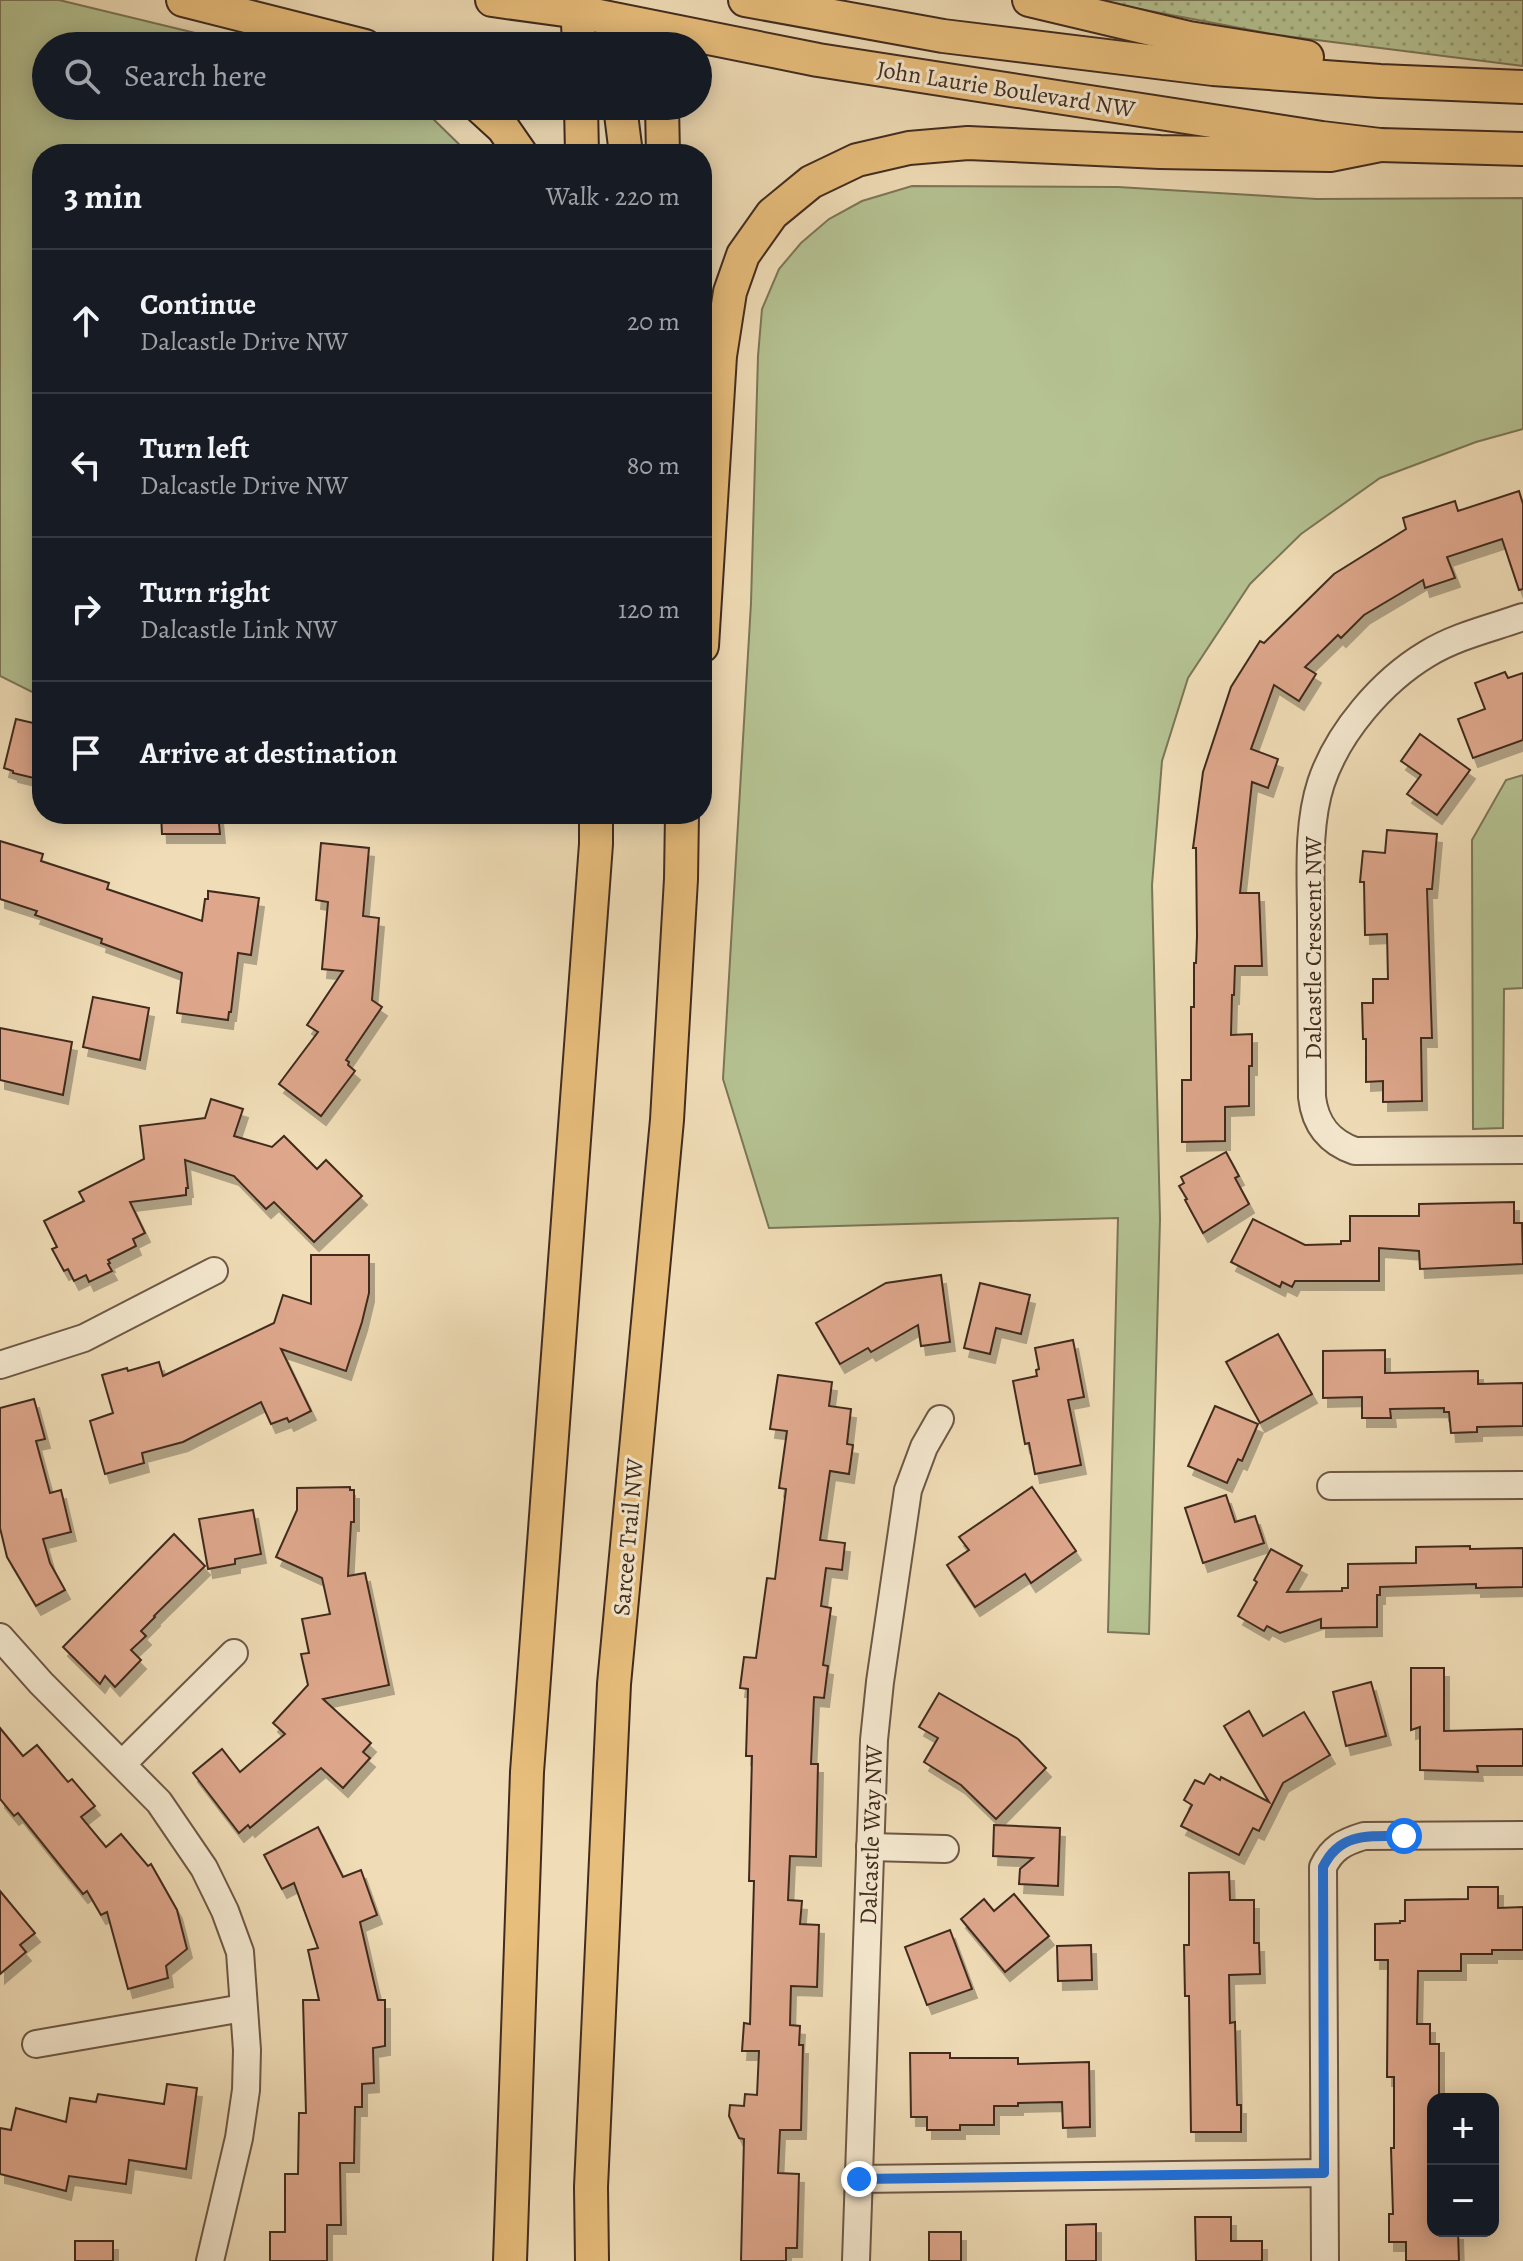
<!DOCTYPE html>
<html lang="en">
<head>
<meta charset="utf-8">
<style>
	:root { --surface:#171b24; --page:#242831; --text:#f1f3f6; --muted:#9ea1a6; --line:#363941 }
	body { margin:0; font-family:Alegreya,serif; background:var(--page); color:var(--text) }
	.controls { position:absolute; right:24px; bottom:24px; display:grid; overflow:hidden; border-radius:16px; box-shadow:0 4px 20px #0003 }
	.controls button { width:72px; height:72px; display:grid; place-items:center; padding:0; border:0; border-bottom:2px solid var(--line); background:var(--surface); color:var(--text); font:40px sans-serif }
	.stop { position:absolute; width:24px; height:24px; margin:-18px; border:6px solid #1a73e8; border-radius:50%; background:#fff }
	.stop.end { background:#1a73e8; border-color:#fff; box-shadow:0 2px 8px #0008 }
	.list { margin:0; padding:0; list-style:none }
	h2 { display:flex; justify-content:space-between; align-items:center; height:104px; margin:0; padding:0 32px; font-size:34px }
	h2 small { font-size:26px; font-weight:400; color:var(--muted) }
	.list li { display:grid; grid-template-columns:52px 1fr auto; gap:24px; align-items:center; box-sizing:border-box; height:144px; padding:0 32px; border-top:2px solid var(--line) }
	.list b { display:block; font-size:30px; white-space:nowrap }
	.list p { margin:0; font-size:26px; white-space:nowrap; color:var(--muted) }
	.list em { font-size:26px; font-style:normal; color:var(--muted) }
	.icon { flex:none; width:44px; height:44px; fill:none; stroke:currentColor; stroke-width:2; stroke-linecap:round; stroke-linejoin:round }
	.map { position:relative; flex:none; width:1523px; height:2261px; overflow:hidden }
	.search { position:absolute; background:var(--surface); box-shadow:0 4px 20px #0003; left:32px; top:32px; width:680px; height:88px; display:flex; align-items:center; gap:20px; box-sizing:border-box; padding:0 28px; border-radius:44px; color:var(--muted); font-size:30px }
	.panel { position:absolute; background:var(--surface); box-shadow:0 4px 20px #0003; left:32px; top:144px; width:680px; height:680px; border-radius:32px }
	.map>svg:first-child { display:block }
	.grass { fill:url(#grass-dots); stroke:#7b7658; stroke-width:2 }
	.park { fill:#b5c292; stroke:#7b7658; stroke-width:2 }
	.building { fill:#dea78c; stroke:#412b1f; stroke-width:2; filter:url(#shadow) }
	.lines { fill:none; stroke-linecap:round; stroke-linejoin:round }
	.minor-casing { stroke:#6d5845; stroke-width:30 }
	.major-casing { stroke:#412b1f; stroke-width:36 }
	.minor { stroke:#f5e9d0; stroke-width:26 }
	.major { stroke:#e8be7c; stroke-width:32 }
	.route { stroke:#1a73e8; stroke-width:10 }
	.labels { text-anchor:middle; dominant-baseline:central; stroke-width:6; stroke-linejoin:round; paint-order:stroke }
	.street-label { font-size:24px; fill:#412b1f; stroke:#f5e9d0 }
</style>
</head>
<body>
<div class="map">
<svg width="1523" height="2261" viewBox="0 0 1523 2261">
	<defs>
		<pattern id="grass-dots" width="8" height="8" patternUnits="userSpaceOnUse" patternTransform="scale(2)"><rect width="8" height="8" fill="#b5c292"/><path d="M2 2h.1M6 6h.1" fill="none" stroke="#959e77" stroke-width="1.8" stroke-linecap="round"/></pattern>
		<filter id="shadow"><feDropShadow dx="5" dy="9" stdDeviation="0" flood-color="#0004"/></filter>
	</defs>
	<rect width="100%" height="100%" fill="#f0ddb7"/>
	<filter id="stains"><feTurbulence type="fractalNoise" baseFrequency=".0025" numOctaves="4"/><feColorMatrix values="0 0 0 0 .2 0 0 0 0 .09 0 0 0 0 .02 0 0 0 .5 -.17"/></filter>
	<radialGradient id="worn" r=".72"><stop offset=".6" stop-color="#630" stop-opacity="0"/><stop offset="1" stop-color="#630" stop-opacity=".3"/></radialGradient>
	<polygon class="grass" points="1092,0 1523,0 1523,66 1277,35"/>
	<g class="park">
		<polygon points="0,0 59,0 249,46 46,46 46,106 420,106 469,154 42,154 42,697 0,676"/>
		<polygon points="912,186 1118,187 1317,199 1523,198 1523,429 1476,442 1380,478 1301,534 1250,584 1188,678 1162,761 1152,885 1160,1219 1149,1634 1108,1632 1118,1218 769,1228 723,1079 751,603 758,356 762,309 779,269 801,243 829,219 862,201"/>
		<polygon points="1523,775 1523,988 1504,989 1503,1128 1473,1129 1472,840 1506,780"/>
	</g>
	<g class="building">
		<polygon points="1519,491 1523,504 1523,589 1519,590 1502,539 1447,557 1455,578 1425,588 1423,580 1364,615 1341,638 1338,635 1305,667 1316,674 1299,701 1274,685 1251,749 1278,759 1268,788 1252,782 1240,893 1259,893 1262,966 1235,966 1234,995 1232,995 1231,1035 1252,1034 1252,1066 1249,1066 1249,1106 1225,1107 1225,1141 1182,1142 1182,1080 1191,1080 1191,1007 1194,1007 1194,963 1196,963 1197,936 1196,848 1193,848 1203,772 1231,687 1260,641 1264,643 1334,574 1406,529 1403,518 1455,501 1458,511"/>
		<polygon points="1505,672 1508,678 1523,673 1523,740 1473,758 1458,719 1485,709 1475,683"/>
		<polygon points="16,719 42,725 42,780 13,773 13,771 4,768"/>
		<polygon points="1420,734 1470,770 1437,815 1407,794 1421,775 1401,761"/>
		<polygon points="161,814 218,814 220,834 162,834"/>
		<polygon points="1387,830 1437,834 1432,889 1427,889 1432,1038 1421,1038 1422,1101 1383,1102 1383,1081 1366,1082 1366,1039 1363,1039 1362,1003 1373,1003 1373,979 1388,979 1387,934 1365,935 1364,882 1360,882 1363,851 1385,853"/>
		<polygon points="0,841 43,854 41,861 109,883 107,889 202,921 205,899 208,899 208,891 259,898 251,955 238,953 231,1012 229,1012 228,1020 177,1013 182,973 101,943 102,939 35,915 37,911 0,899"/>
		<polygon points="321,843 369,848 363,916 379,918 372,1000 382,1007 346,1060 349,1062 348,1065 355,1071 321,1116 279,1084 318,1032 307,1025 343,971 322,969 328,902 316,900"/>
		<polygon points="93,997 149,1008 140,1060 83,1047"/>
		<polygon points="0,1028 72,1042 63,1095 0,1080"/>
		<polygon points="211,1099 243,1109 234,1136 272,1147 284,1136 317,1169 326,1160 362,1196 314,1242 274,1202 266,1209 234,1176 185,1160 188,1188 186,1188 186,1195 130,1202 145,1233 133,1239 136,1246 108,1260 110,1263 108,1264 112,1271 89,1282 86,1275 74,1281 68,1269 64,1271 52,1249 57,1247 44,1221 84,1201 79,1192 144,1159 140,1126 205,1118"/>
		<polygon points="1226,1152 1239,1176 1235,1178 1249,1204 1203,1233 1185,1200 1187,1199 1179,1186 1184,1183 1181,1177"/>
		<polygon points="1514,1202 1514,1223 1522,1223 1523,1264 1420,1269 1419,1251 1379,1248 1379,1281 1295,1281 1292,1287 1282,1282 1280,1287 1231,1262 1253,1219 1305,1245 1341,1244 1341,1241 1350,1241 1350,1216 1419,1216 1419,1204"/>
		<polygon points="311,1255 369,1255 369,1293 362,1322 346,1371 281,1349 311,1411 289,1422 287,1418 271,1424 261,1402 183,1442 142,1453 144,1463 105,1474 90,1421 113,1413 102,1375 127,1368 128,1371 159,1362 163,1376 274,1323 283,1295 311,1304"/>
		<polygon points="941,1275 950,1342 921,1346 918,1325 871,1352 868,1348 840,1364 816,1323 886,1283"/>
		<polygon points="980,1283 1030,1295 1021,1334 996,1328 990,1354 964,1348"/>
		<polygon points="1278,1334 1312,1394 1260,1423 1226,1362"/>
		<polygon points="1073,1340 1084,1397 1068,1400 1081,1465 1035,1474 1029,1443 1025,1444 1013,1381 1037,1376 1036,1370 1039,1369 1035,1348"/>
		<polygon points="1385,1350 1385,1373 1478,1371 1478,1384 1523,1383 1523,1426 1477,1427 1477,1432 1451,1433 1449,1412 1444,1412 1444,1408 1390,1409 1391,1418 1362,1418 1362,1397 1323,1398 1323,1351"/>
		<polygon points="778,1375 832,1382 829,1406 851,1409 847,1444 853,1445 849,1474 830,1471 820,1540 845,1543 842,1570 826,1568 821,1606 831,1608 823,1665 828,1666 824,1698 814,1697 811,1764 818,1764 816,1857 790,1856 788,1900 802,1901 800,1924 819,1925 817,1987 791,1986 790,2025 800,2026 799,2045 803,2045 801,2130 780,2130 778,2173 799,2174 797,2248 786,2248 786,2261 741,2261 744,2139 739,2138 729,2116 730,2105 744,2106 745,2094 757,2095 759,2051 742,2051 744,2023 750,2024 754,1881 749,1881 752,1756 746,1756 748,1689 740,1688 744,1657 756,1658 767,1578 775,1579 786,1489 779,1488 787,1431 770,1429"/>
		<polygon points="34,1399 45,1439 36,1441 50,1493 61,1490 71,1532 43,1539 50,1563 65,1590 36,1606 7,1557 0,1528 0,1408"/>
		<polygon points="1215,1406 1258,1424 1242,1461 1238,1459 1227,1483 1188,1466"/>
		<polygon points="350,1487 350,1490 354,1490 354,1522 351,1522 348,1576 365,1573 389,1685 323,1699 371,1743 363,1752 370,1758 343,1788 321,1768 250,1828 248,1825 239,1833 193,1773 222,1749 240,1772 285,1734 273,1723 308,1685 301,1654 309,1653 302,1619 330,1614 322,1578 276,1557 297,1510 297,1488"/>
		<polygon points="1032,1487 1076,1551 1031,1583 1025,1574 975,1607 947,1565 969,1550 959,1537"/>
		<polygon points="1226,1495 1235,1522 1255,1516 1264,1543 1203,1563 1185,1508"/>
		<polygon points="253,1510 261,1554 235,1559 235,1564 208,1569 199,1519"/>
		<polygon points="174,1534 205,1566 154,1616 155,1617 141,1631 146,1636 131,1650 141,1660 115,1687 105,1676 100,1684 63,1647"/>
		<polygon points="1470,1546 1470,1549 1523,1548 1523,1587 1476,1588 1476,1584 1380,1587 1380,1595 1377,1595 1377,1627 1321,1628 1321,1619 1280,1633 1267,1626 1264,1631 1238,1616 1257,1582 1254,1580 1271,1549 1302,1566 1287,1592 1342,1591 1342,1588 1348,1588 1348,1564 1416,1563 1416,1547"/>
		<polygon points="1411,1668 1444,1668 1444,1731 1523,1729 1523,1766 1477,1766 1478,1772 1420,1770 1420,1727 1411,1730"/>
		<polygon points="1371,1682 1386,1736 1346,1746 1333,1692"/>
		<polygon points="939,1693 1018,1739 1046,1768 996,1819 961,1785 924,1762 938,1738 919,1727"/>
		<polygon points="1249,1711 1263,1736 1304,1712 1330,1755 1283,1783 1259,1831 1253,1828 1239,1855 1181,1826 1192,1805 1184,1800 1195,1780 1204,1784 1210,1774 1220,1780 1221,1777 1269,1802 1224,1726"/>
		<polygon points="0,1728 23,1756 37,1745 68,1782 72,1779 95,1806 81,1817 106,1847 121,1834 148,1866 151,1864 177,1910 187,1949 166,1966 168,1978 128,1989 107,1912 101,1915 87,1891 83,1894 18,1813 14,1816 0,1799"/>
		<polygon points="994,1825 1060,1828 1058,1886 1019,1884 1020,1869 1033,1858 993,1856"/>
		<polygon points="318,1827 343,1877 361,1870 377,1915 360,1922 378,2000 385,2000 385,2046 373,2048 374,2083 362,2084 362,2107 355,2107 354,2163 340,2163 341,2225 327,2225 327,2261 270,2261 270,2232 285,2232 285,2174 298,2174 299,2113 306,2113 303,2000 319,2000 308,1950 318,1948 294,1883 282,1889 264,1855"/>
		<polygon points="1229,1872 1230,1900 1254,1900 1254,1943 1259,1943 1260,1974 1229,1975 1230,2023 1235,2022 1237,2105 1241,2105 1241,2132 1191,2132 1189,1996 1185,1996 1184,1945 1189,1945 1189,1873"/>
		<polygon points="1468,1887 1498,1887 1498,1908 1523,1907 1523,1950 1492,1950 1492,1954 1461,1954 1461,1971 1418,1971 1417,2024 1430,2024 1430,2044 1439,2044 1439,2099 1433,2099 1433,2136 1430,2136 1433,2231 1458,2231 1459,2261 1406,2261 1406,2242 1389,2242 1389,2214 1393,2214 1391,2148 1394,2148 1394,2077 1387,2077 1388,1960 1375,1960 1375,1924 1400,1923 1400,1921 1405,1921 1405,1900 1468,1899"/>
		<polygon points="0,1891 35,1933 20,1945 26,1952 0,1974"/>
		<polygon points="1014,1894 1049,1936 1005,1972 961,1919 984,1899 994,1911"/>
		<polygon points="950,1930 972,1989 927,2005 905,1947"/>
		<polygon points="1091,1945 1092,1980 1058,1981 1057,1946"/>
		<polygon points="910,2053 950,2053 950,2058 1018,2058 1018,2064 1089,2062 1090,2127 1063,2128 1062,2102 1018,2103 1018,2106 994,2106 994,2125 960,2125 960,2130 927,2130 927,2117 911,2117"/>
		<polygon points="167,2084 197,2088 186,2169 129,2160 126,2184 69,2176 66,2191 0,2174 0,2128 11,2130 16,2108 66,2122 70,2098 96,2102 98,2094 164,2104"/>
		<polygon points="1195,2217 1231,2217 1231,2241 1262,2241 1262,2261 1196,2261"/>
		<polygon points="1096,2224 1096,2261 1066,2261 1066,2225"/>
		<rect x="929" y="2232" width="32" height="29"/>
		<rect x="75" y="2241" width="38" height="20"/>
	</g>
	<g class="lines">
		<defs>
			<g id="minor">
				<path d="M1523,617C1492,628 1456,636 1427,654C1382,681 1338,732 1321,783C1307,826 1311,876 1311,921C1311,980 1312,1039 1312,1097C1315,1124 1329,1142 1355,1151L1523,1150"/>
				<polyline points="0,1365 84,1338 214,1271"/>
				<polyline points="1331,1486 1523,1485"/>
				<polyline points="0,1637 41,1683 159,1802 204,1868 225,1911 240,1952 247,2050 246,2090 239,2138 210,2261"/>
				<polyline points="122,1764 234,1653"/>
				<polyline points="870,1847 945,1849"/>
				<polyline points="36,2044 243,2008"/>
				<polyline points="859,2179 1324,2173"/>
				<polyline points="856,2261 874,1740 880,1682 908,1490 924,1447 940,1419"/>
				<path d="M1325,2261L1323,1867C1332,1848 1344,1842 1364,1836L1523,1835"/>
			</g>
			<g id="major">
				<polyline points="183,0 365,46"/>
				<polyline points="492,0 579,12 818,60 1322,138 1380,145 1523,149"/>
				<polyline points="577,0 579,46"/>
				<polyline points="745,0 943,36 1213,69 1380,81 1523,87"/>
				<polyline points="1029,0 1189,38 1307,57"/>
				<polyline points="479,106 503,128 521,154"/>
				<polyline points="581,106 582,154"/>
				<polyline points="620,106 626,154"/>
				<polyline points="662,106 663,154"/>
				<polyline points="702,646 720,356 730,292 743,255 772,214 811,182 857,160 909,148 968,143 1160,152 1330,155 1380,145"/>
				<polyline points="510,2261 527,1772 596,844 596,814"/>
				<polyline points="592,2261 591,2187 614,1684 667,1120 681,879 682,814"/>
			</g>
		</defs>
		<use href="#minor" class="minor-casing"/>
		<use href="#major" class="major-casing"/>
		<use href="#minor" class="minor"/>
		<use href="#major" class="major"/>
	</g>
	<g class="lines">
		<path class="route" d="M859,2179L1324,2173L1323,1867C1340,1832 1369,1836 1404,1836"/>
	</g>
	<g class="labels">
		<g class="street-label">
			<text transform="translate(1006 89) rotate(9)">John Laurie Boulevard NW</text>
			<text transform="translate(1313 948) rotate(-90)">Dalcastle Crescent NW</text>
			<text transform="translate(628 1537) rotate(-85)">Sarcee Trail NW</text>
			<text transform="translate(871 1835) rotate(-88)">Dalcastle Way NW</text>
		</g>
	</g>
	<rect width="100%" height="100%" filter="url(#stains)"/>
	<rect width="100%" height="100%" fill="url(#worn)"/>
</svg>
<div class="controls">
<button>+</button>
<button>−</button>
</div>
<div class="stop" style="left:1404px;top:1836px"></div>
<div class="stop end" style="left:859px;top:2179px"></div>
<div class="search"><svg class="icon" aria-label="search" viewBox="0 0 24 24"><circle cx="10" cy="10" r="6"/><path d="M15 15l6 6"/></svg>Search here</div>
<section class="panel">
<h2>3 min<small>Walk · 220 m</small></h2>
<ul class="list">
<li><svg class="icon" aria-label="ahead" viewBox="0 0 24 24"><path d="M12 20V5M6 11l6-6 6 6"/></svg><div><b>Continue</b><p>Dalcastle Drive NW</p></div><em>20 m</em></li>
<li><svg class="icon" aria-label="left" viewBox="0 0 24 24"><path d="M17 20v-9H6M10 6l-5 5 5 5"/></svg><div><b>Turn left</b><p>Dalcastle Drive NW</p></div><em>80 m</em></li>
<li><svg class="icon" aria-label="right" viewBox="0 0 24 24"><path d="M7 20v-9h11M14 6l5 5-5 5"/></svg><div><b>Turn right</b><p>Dalcastle Link NW</p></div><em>120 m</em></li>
<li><svg class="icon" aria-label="arrive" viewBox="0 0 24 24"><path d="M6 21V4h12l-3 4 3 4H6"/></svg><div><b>Arrive at destination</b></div></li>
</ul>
</section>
</div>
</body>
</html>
